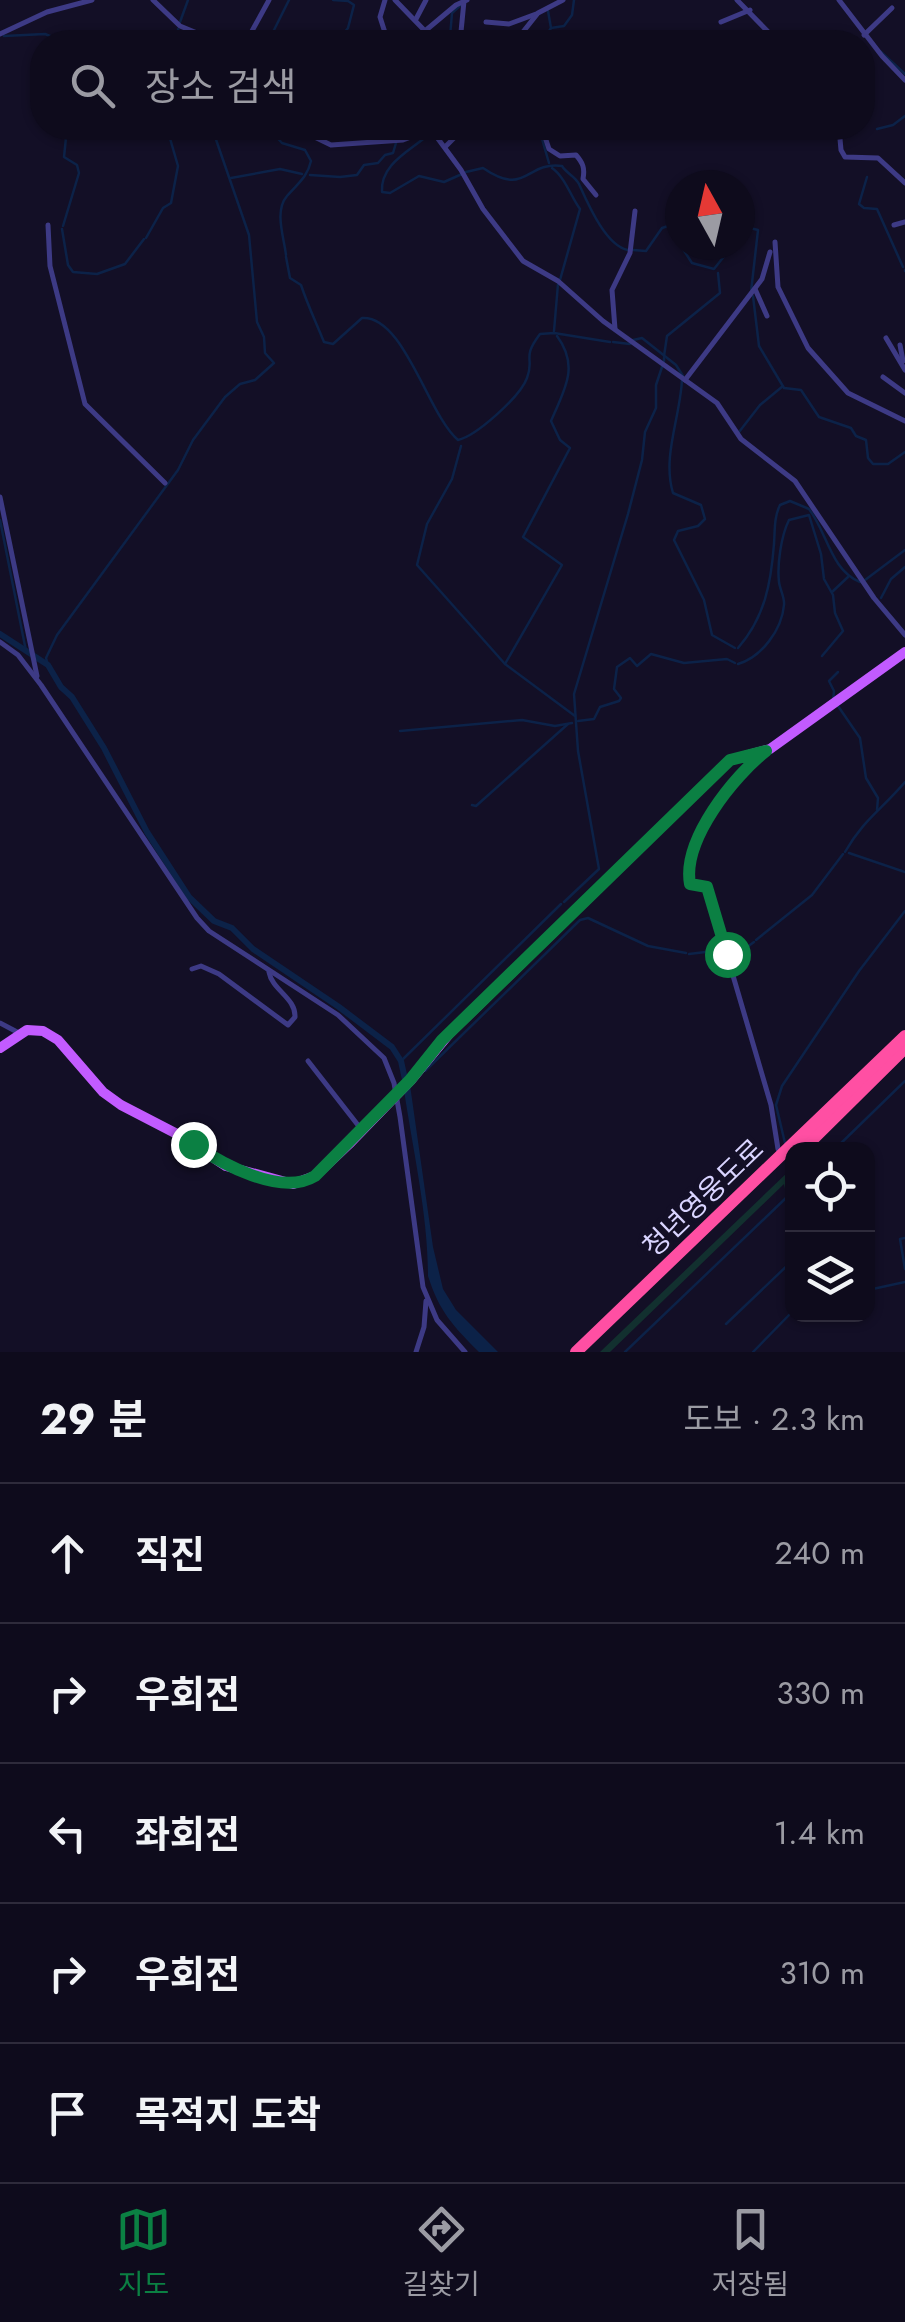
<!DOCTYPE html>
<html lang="ko">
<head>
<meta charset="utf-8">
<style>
	:root { --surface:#0e0b1c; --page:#171425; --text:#f1f3f6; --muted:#9b9ba3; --line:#2e2b3b; --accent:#0b8043 }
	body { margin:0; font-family:Jost,"Noto Sans KR",sans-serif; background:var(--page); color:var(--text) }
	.controls { position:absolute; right:30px; bottom:30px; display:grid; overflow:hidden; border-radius:20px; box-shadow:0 2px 8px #0004 }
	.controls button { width:90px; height:90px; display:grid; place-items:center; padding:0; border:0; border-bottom:2px solid var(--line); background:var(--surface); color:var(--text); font:50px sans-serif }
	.compass { position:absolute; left:665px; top:170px; width:90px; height:90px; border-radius:50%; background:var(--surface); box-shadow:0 2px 8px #0004; rotate:352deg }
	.stop { position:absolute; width:30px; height:30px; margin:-22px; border:8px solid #0b8043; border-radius:50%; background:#fff }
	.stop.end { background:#0b8043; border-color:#fff; box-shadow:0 2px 10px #0008 }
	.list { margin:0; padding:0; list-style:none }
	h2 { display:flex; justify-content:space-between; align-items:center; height:130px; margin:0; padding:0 40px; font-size:42px }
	h2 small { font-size:32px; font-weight:400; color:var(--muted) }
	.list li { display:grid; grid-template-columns:65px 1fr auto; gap:30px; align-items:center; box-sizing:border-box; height:140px; padding:0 40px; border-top:2px solid var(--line) }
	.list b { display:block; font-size:38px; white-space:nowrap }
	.list em { font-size:32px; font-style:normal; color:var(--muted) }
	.icon { flex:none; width:55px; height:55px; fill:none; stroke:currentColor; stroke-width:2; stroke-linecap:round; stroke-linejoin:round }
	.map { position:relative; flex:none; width:905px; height:1352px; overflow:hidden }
	.search { position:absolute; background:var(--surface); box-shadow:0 2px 8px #0004; left:30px; right:30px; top:30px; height:110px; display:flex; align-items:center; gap:25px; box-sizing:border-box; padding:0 35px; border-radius:40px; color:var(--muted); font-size:38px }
	.sheet { height:830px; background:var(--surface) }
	nav { display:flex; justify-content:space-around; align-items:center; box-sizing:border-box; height:140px; border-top:2px solid var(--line); background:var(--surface); font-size:28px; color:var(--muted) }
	nav a { display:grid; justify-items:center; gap:5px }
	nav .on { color:var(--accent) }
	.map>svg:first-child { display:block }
	.green { fill:#12302f }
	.water { fill:#0c2248 }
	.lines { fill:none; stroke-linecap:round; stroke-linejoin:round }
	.stream { stroke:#0c2248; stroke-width:2.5 }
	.river { stroke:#0c2248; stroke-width:6 }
	.minor { stroke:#3d3a85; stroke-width:5 }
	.primary { stroke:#c25bff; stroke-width:10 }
	.motorway { stroke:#ff4fa3; stroke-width:12 }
	.route { stroke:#0b8043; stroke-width:12 }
	.labels { text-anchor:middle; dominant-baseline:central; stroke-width:9; stroke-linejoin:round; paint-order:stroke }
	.street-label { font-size:28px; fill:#d9d4ff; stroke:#130f26 }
</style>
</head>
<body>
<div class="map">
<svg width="905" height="1352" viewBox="0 0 905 1352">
	<rect width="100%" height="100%" fill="#130f26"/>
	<polygon class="green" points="789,1171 792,1176 792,1225 784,1184 610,1352 600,1352"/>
	<path class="water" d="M410,1085L433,1247L443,1289L456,1310L498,1352H479C453,1326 439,1311 428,1276C428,1215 413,1151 404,1090Z"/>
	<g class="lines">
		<g class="stream">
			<polyline points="333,0 348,1 354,5 348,28 337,42"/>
			<polyline points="180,22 188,0"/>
			<polyline points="551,28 564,26 572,15 574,0"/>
			<polyline points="178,29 183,42"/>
			<polyline points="4,36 45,34 65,42"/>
			<polyline points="171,42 181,34 195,36 203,42"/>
			<polyline points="268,42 289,0"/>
			<polyline points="441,42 450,37 452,13 461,5"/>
			<polyline points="542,42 551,28 548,11"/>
			<polyline points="880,51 905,74"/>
			<polyline points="221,128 222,128"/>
			<path d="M268,128L282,143L305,150L311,161C307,178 298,183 287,196C274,211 284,237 286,255"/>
			<polyline points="348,128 373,130 388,136 397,128"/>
			<polyline points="877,129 893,125 905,116"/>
			<polyline points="430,131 431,128"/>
			<path d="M428,135C410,151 380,164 382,192L390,193L419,176L444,182L462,174"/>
			<polyline points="397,138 412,128"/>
			<polyline points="542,139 549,163"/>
			<polyline points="547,139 561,128"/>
			<path d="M552,168C565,177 571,197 580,209L560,280"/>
			<path d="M466,172L483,168C527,198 525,161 562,166C567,174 575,176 579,184C588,204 606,246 628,250"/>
			<polyline points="310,175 340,177 357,175 364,165 378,163 385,155 393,153 396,143"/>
			<polyline points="867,177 859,204 864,208 877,209 903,267"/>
			<polyline points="231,178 280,169 302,174"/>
			<polyline points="63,226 79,173 77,165 64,157 67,128"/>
			<polyline points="62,229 68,265 73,272 97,274 125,264 144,239"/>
			<polyline points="740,234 746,227 758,230 751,292"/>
			<polyline points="146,238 163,208 171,203 178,166 167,128"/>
			<polyline points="633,250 646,251 662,228 668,226 692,263 714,269 733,245"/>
			<path d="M286,257L290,278L301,285C308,306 316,322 324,342L333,344L362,318C404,315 428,415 458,440C476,436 520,397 527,378C535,358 521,359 540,334L554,333L610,342"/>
			<polyline points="905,270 905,271"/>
			<polyline points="753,296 759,346 784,388 801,390 819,417 851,428 856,436 866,440 868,458 873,464 888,464 905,452"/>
			<polyline points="554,331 558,284"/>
			<polyline points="633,340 642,338 676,365 683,376"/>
			<polyline points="613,342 630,344"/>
			<polyline points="664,356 667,336 720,293 718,273"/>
			<polyline points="664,361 664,358"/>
			<path d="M682,380C680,418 662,457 673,493L701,505L705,519L698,526L678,531L674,540L704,600L712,635L735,648"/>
			<polyline points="739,432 760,405 783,386"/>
			<polyline points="461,446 452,479 427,524 417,565 505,664 575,716"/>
			<polyline points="0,520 26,651"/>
			<polyline points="865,580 905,550"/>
			<polyline points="832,592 848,577"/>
			<polyline points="881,598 891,579 905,567"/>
			<path d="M738,648C765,617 771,583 774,544C775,530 774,517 780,505L790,501L809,509C827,532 831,571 860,582"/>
			<path d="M505,664L562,565L523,537L570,448L560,440L551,421C564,390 580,367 557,336"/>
			<path d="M738,664C762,657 782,629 784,605C785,598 780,590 779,582C777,565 781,536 789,520L809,515L821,554L824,579L833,595L835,613L843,631L822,656"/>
			<polyline points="48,665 46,658 57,635 178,470 193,440 225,397 240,384 255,380 274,363 265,353 264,337 257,322 249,235 212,128"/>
			<polyline points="833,701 834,691 829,681 838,672"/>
			<polyline points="838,706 860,738 866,778 878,798 877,810"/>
			<polyline points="578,721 594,719 600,707 619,701 621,698 614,689 617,667 630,658 637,666 651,654 684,663 727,659 735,663"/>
			<polyline points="400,731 522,720 555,726 572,723"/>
			<polyline points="472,805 476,806 568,724"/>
			<path d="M845,852C864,819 881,810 905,782"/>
			<polyline points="849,853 905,872"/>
			<polyline points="564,902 599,869 578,751 574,694 628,514 642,460 645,432 656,408 656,385 662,367"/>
			<polyline points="756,940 812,895 843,854"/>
			<polyline points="728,951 743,950 754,942"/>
			<polyline points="689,954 722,950"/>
			<polyline points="401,1061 561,904"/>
			<polyline points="425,1071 580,920 588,918 648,946 686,953"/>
			<polyline points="785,1143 776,1105 782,1086 859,971 905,911"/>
			<polyline points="834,1150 905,1081"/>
			<polyline points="789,1156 792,1170"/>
			<polyline points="905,1238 900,1239 905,1269"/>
			<polyline points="868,1290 905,1282"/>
			<polyline points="726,1324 792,1261"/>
			<polyline points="625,1352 787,1197"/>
			<polyline points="753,1352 792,1312"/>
		</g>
		<polyline class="river" points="0,634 48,665 61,687 72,697 104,748 147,832 189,897 214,921 232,928 253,949 339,1007 392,1047 401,1061 406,1084"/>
		<g class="minor">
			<polyline points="153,0 180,26 219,42"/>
			<polyline points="385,0 380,17 388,42"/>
			<polyline points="395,0 425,31 456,5 467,0"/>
			<polyline points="737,0 778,42"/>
			<polyline points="839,0 882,56 905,80"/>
			<polyline points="416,19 426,0"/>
			<polyline points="486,22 509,24 536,14"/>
			<polyline points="721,22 750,10"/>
			<polyline points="0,34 47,12 92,0"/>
			<polyline points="864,35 892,8"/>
			<polyline points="246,42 269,0"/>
			<polyline points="414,42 425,31"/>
			<polyline points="460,42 464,1"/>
			<polyline points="515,42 538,13 563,0"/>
			<polyline points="296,128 331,145 403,140 424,132 436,136 461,170 483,209 523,261 558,281 603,321 717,403 741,439 795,481 874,598 905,635"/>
			<path d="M542,128L549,149L560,156L576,155C583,163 585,168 583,179L596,195"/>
			<polyline points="839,128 841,150 845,157 878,158 905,183"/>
			<polyline points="543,136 553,128"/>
			<polyline points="445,147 456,136 459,128"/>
			<polyline points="48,225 50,266 85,404 165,483"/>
			<polyline points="894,225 905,222"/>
			<polyline points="775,242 778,287 808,348 848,393 905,421"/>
			<polyline points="755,289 767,316"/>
			<polyline points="615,329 612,290 630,253 635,211"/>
			<polyline points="886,338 905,370"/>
			<polyline points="900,345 903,361"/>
			<polyline points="883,377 905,393"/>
			<polyline points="685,380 762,279 770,252"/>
			<polyline points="0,497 37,676"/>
			<polyline points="0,642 18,655 41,685 197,918 209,931 338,1015 384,1058 394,1083 400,1117 423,1287 437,1320 465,1352"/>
			<path d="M760,756C722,786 696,828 689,877L694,886L707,887L771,1105L778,1149"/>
			<path d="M192,969L201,966L219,974L288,1025L295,1017C296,998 272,990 269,972"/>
			<polyline points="0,1023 19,1033"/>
			<polyline points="308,1061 361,1129"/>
			<polyline points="416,1352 424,1327 426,1301"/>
		</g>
		<polyline class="primary" points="0,1048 27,1030 43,1031 58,1040 103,1092 121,1105 177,1134 226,1166 293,1184 315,1176 351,1142 411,1080 449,1034 730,760 770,749 905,652"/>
		<g class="motorway">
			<polyline points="802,1150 905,1048"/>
			<polyline points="576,1352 905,1036"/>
		</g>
	</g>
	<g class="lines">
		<path class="route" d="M193,1144C222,1164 281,1197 315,1176L410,1080L442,1040L730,760L766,751C734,776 682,840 690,884L707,887L727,954"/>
	</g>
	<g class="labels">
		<g class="street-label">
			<text transform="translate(703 1198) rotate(-44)">청년영웅도로</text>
		</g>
	</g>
</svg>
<div class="controls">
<button><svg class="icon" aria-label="locate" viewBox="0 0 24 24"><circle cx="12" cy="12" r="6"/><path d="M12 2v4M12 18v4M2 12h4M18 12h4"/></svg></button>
<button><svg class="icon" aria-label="layers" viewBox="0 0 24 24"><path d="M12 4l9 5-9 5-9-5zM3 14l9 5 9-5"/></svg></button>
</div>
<svg class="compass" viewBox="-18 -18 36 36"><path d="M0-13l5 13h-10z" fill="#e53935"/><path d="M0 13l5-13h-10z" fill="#9b9ba3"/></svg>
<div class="stop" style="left:727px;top:954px"></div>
<div class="stop end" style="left:193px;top:1144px"></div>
<div class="search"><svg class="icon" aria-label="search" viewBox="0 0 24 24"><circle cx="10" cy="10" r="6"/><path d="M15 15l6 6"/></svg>장소 검색</div>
</div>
<section class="sheet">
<h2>29 분<small>도보 · 2.3 km</small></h2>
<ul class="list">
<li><svg class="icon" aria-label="ahead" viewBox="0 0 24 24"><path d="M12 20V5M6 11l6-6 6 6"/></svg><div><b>직진</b></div><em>240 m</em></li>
<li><svg class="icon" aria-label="right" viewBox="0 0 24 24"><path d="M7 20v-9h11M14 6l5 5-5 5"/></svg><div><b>우회전</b></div><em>330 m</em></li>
<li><svg class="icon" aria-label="left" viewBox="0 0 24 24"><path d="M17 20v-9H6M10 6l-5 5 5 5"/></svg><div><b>좌회전</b></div><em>1.4 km</em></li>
<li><svg class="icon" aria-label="right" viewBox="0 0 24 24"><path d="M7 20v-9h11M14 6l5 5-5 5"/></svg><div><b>우회전</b></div><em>310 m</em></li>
<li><svg class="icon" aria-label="arrive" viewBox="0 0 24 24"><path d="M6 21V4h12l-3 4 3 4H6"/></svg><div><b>목적지 도착</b></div></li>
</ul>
</section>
<nav>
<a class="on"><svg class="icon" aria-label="map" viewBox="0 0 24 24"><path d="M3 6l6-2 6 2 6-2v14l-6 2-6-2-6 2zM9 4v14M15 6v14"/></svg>지도</a>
<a><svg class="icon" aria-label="directions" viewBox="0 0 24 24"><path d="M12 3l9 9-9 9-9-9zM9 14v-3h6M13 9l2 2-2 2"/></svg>길찾기</a>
<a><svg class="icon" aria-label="saved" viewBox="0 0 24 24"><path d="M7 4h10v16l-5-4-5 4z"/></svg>저장됨</a>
</nav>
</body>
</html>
